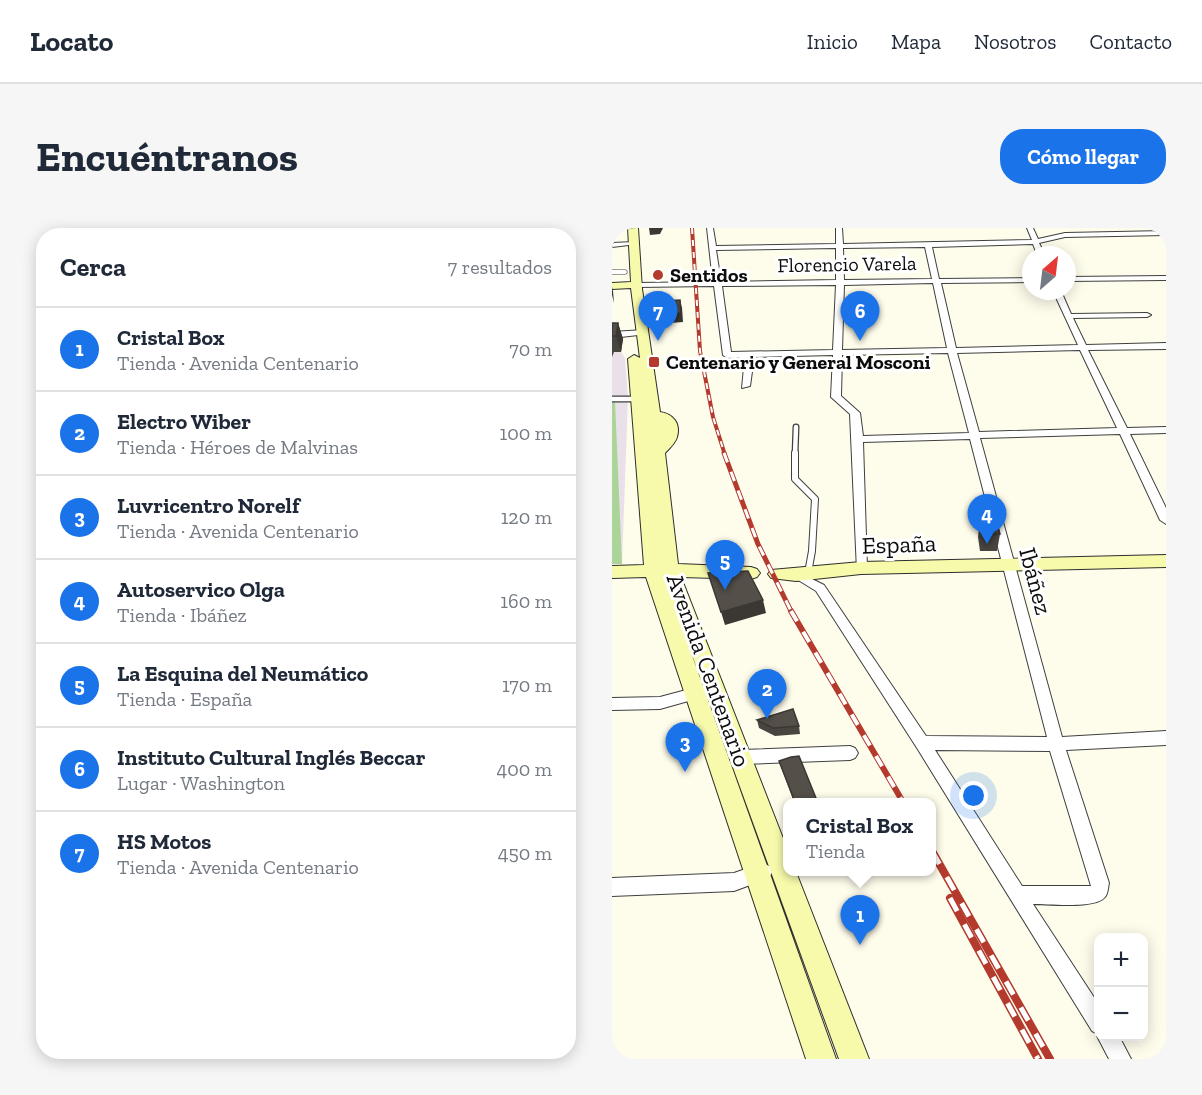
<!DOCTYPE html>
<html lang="es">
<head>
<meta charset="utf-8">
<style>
	:root { --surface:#fff; --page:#f6f6f7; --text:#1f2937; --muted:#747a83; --line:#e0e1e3; --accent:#1a73e8 }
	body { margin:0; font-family:"Zilla Slab",serif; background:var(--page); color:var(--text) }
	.controls { position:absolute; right:18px; bottom:18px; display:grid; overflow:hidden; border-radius:12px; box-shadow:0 3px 15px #0003 }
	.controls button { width:54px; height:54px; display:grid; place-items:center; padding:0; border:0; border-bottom:2px solid var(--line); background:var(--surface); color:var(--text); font:30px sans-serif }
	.compass { position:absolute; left:410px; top:18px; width:54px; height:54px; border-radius:50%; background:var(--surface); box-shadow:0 3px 15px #0003; rotate:28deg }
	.you { position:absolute; left:362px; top:568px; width:21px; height:21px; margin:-15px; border:4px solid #fff; border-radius:50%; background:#1a73e8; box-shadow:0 0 0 9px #1a73e833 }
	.badge { display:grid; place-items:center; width:39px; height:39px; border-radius:50%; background:var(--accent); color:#fff; font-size:20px; font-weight:700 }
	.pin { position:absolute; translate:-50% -50px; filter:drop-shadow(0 2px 3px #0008) }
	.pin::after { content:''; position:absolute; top:32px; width:21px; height:18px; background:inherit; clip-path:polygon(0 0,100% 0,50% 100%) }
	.popup { position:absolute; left:171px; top:570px; width:153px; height:78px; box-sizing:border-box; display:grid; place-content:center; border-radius:12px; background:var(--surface); filter:drop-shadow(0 2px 4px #0005); font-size:20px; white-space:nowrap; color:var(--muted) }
	.popup b { font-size:22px; color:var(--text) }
	.popup::after { content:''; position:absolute; left:50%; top:100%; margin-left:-12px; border:12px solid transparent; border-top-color:var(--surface) }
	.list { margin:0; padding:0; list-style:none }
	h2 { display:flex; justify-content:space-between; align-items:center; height:78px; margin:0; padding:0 24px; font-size:26px }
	h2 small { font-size:20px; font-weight:400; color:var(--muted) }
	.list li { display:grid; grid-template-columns:39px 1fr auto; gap:18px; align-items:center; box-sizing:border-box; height:84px; padding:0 24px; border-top:2px solid var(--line) }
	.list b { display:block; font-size:22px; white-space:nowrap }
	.list p { margin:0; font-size:20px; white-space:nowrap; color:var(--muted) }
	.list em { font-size:20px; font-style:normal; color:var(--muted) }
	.map { position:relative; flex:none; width:554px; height:831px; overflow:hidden; border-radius:24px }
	header { display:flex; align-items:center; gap:36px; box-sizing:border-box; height:84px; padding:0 30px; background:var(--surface); border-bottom:2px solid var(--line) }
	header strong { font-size:28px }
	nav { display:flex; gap:33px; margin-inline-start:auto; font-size:21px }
	.intro { display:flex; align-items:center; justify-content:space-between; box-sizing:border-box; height:144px; padding:0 36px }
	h1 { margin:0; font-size:42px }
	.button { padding:15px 27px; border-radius:24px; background:var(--accent); color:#fff; font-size:21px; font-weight:700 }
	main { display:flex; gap:36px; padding:0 36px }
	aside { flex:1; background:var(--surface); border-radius:24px; box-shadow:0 3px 15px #0003 }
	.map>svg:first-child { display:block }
	.industrial { fill:#eae0ea }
	.forest { fill:#abd598 }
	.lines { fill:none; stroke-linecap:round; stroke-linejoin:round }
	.lane-far2-casing { stroke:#3f3f3f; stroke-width:5 }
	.lane-far1-casing { stroke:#3f3f3f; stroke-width:7 }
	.lane-casing { stroke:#3f3f3f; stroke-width:8 }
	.street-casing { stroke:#3f3f3f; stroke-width:2 }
	.secondary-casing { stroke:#2e2e2e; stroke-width:2 }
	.lane-far2 { stroke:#fff; stroke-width:4 }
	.lane-far1 { stroke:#fff; stroke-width:4.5 }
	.lane { stroke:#fff; stroke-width:6 }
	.street { fill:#fff; fill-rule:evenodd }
	.secondary { fill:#f7faab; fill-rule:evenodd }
	.rail-far3-casing { stroke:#b33a2d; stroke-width:4 }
	.rail-far2-casing { stroke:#b33a2d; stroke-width:5 }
	.rail-far1-casing { stroke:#b33a2d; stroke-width:6 }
	.rail-casing { stroke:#b33a2d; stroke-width:8 }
	.rail-far3 { stroke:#fff; stroke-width:2; stroke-dasharray:6; stroke-linecap:butt }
	.rail-far2 { stroke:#fff; stroke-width:3; stroke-dasharray:10; stroke-linecap:butt }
	.rail-far1 { stroke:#fff; stroke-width:4; stroke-dasharray:12; stroke-linecap:butt }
	.rail { stroke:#fff; stroke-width:5; stroke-dasharray:15; stroke-linecap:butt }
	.wall { fill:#48443f }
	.shaded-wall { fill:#3b3733 }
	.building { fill:#544f49; stroke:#3b3733; stroke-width:1.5 }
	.poi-dot { fill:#b33a2d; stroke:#fff; stroke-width:2 }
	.labels { text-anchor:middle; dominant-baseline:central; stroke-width:6; stroke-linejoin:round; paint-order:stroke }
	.far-street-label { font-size:20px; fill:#0c0c0c; stroke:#fff }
	.far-poi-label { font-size:20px; font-weight:bold; fill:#0c0c0c; stroke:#fff; text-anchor:start }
	.street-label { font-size:24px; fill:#0c0c0c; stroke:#fff }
</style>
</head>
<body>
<header>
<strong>Locato</strong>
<nav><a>Inicio</a><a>Mapa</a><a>Nosotros</a><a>Contacto</a></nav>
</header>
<div class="intro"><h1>Encuéntranos</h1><a class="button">Cómo llegar</a></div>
<main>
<aside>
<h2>Cerca<small>7 resultados</small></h2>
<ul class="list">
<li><span class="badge">1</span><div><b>Cristal Box</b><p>Tienda · Avenida Centenario</p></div><em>70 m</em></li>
<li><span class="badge">2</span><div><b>Electro Wiber</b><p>Tienda · Héroes de Malvinas</p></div><em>100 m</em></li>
<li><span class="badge">3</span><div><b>Luvricentro Norelf</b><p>Tienda · Avenida Centenario</p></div><em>120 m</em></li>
<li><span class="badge">4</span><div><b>Autoservico Olga</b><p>Tienda · Ibáñez</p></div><em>160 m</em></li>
<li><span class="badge">5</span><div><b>La Esquina del Neumático</b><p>Tienda · España</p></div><em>170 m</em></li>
<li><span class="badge">6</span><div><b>Instituto Cultural Inglés Beccar</b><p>Lugar · Washington</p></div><em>400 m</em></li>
<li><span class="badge">7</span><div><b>HS Motos</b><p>Tienda · Avenida Centenario</p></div><em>450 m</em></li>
</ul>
</aside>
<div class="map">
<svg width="554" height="831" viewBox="0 0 554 831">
	<rect width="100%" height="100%" fill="#fefdec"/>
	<polygon class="industrial" points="0,124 9,124 13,130 16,170 10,336 0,336"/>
	<polygon class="forest" points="0,173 3,173 10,336 0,336"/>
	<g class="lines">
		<defs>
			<polyline id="lane-far2" points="0,44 13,44"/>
			<g id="lane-far1">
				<polyline points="0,171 25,171"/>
				<polyline points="183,227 184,199"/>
			</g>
			<polyline id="lane" points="183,225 183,251 203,271 200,323 196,345"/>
			<g id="street">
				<path d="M95,0H101L104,18L224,16V0H230L231,16L420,12L415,0H421L426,11L453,5L554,3V7L453,9L427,15L433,27H425L421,16L320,19L327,51L419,50V54L329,55L344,120L466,117L441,63H449L459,86L535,85L539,87L535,89L461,90L474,117L554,115V121L476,122L515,200L554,199V205L518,206L554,280V296L548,292L508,206L368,210L450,509L554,503V517L454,522L497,655C496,659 496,666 493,669C484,681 437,676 421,676L487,777V808H507L519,831H497L485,808L486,806L480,803L305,520L204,363L178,347L184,343L212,357L314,508L435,509L358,211L251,214L255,340L253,343H245L238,186L219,169L221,127L142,129L138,158L130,160L133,129L115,130L111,127L102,58L25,59L21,57L25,55L101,54ZM313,19L320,51L232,52L231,20ZM224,20V52L109,54L104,22ZM321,55L335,120L230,122L232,57ZM224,57L221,122L119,124L110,58ZM468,122L505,200L367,204L345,125ZM336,125L357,205L251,208L248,185L229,168L230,127ZM323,522L438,523L479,658H410Z"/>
				<polygon points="0,15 22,14 25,16 0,19"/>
				<polygon points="554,48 554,52 455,53 455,49"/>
				<polygon points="32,102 36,104 35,106 0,110 0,104"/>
				<polygon points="89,458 94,460 96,464 94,468 48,481 0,482 0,470 48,469"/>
				<polygon points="238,518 243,520 246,525 243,530 238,532 129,536 124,534 121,529 124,524 129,522"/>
				<polygon points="151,635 157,638 160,644 157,650 122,663 0,668 0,650 122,645"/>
			</g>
			<g id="secondary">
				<path d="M16,0H26L30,61L48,184C61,186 69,195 65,209C64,214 57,221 53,225L66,336L139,339L145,341L148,345L145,349L139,351L69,349L176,623V644H184L257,831H227L67,391L224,831H194L34,349L0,350V338L32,337L16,131L22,127L28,130L19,60L0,61V55L19,54Z"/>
				<polygon points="554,327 554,339 249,346 184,353 159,350 156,346 159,342 249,334"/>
			</g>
		</defs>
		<use href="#lane-far2" class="lane-far2-casing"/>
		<use href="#lane-far1" class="lane-far1-casing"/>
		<use href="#lane" class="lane-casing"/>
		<use href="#street" class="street-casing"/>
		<use href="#secondary" class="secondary-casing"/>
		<use href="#lane-far2" class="lane-far2"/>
		<use href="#lane-far1" class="lane-far1"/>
		<use href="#lane" class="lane"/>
		<use href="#street" class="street"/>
		<use href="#secondary" class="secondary"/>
		<defs>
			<polyline id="rail-far3" points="80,0 88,123 101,189 113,227"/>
			<polyline id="rail-far2" points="112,225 146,316 180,385"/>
			<polyline id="rail-far1" points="179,383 291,574"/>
			<g id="rail">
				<polyline points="320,623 438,831"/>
				<polyline points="338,670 426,831"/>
			</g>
		</defs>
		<use href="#rail-far3" class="rail-far3-casing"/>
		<use href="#rail-far2" class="rail-far2-casing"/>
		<use href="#rail-far1" class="rail-far1-casing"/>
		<use href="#rail" class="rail-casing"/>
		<use href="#rail-far3" class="rail-far3"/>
		<use href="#rail-far2" class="rail-far2"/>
		<use href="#rail-far1" class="rail-far1"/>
		<use href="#rail" class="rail"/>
	</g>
	<g class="wall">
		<polygon points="0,95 6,95 11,111 9,124 2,124 0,129"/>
		<polygon points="368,291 388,306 385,323 368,323 366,309"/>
		<polygon points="145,492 187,498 188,506 163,508 147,500"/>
		<polygon points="167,533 205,574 182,574"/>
	</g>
	<g class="shaded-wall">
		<polygon points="0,0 2,0 1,9 0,5"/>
		<polygon points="37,0 51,0 48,6 38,7"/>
		<polygon points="0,59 1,63 2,75 0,67"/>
		<polygon points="68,72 70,80 71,94 45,96 42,88"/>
		<polygon points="6,95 11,111 9,124 4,108"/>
		<polygon points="151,372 154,385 113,397 109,384"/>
		<polygon points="204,570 205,574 194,574"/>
	</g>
	<g class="building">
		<polygon points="68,72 69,85 42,88 40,74"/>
		<polygon points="0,95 6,95 4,108 0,108"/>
		<polygon points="368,291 384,291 388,306 370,306"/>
		<polygon points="136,343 151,372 109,384 96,345"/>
		<polygon points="181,481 187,498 161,500 145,492"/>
		<polygon points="187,528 204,570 194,574 183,574 167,533 179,529"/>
	</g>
	<g class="poi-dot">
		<circle cx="46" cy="47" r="6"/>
		<rect x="36" y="128" width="12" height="12" rx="3"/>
	</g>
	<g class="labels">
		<g class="far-street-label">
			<text transform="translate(235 36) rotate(-1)">Florencio Varela</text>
		</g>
		<g class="far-poi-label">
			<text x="58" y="47">Sentidos</text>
			<text x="54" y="134">Centenario y General Mosconi</text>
		</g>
		<g class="street-label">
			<text transform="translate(287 316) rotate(-2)">España</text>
			<text transform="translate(424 353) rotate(75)">Ibáñez</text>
			<text transform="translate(97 442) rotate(70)">Avenida Centenario</text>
		</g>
	</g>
</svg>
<div class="controls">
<button>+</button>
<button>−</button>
</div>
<svg class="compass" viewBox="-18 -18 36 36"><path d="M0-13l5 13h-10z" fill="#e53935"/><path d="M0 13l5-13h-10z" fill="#747a83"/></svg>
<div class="you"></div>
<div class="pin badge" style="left:248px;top:717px">1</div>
<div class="popup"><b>Cristal Box</b>Tienda</div>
<div class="pin badge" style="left:155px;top:491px">2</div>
<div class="pin badge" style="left:73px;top:544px">3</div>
<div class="pin badge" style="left:375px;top:316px">4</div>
<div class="pin badge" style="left:113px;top:362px">5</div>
<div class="pin badge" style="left:248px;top:113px">6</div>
<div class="pin badge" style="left:46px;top:113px">7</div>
</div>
</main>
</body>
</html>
